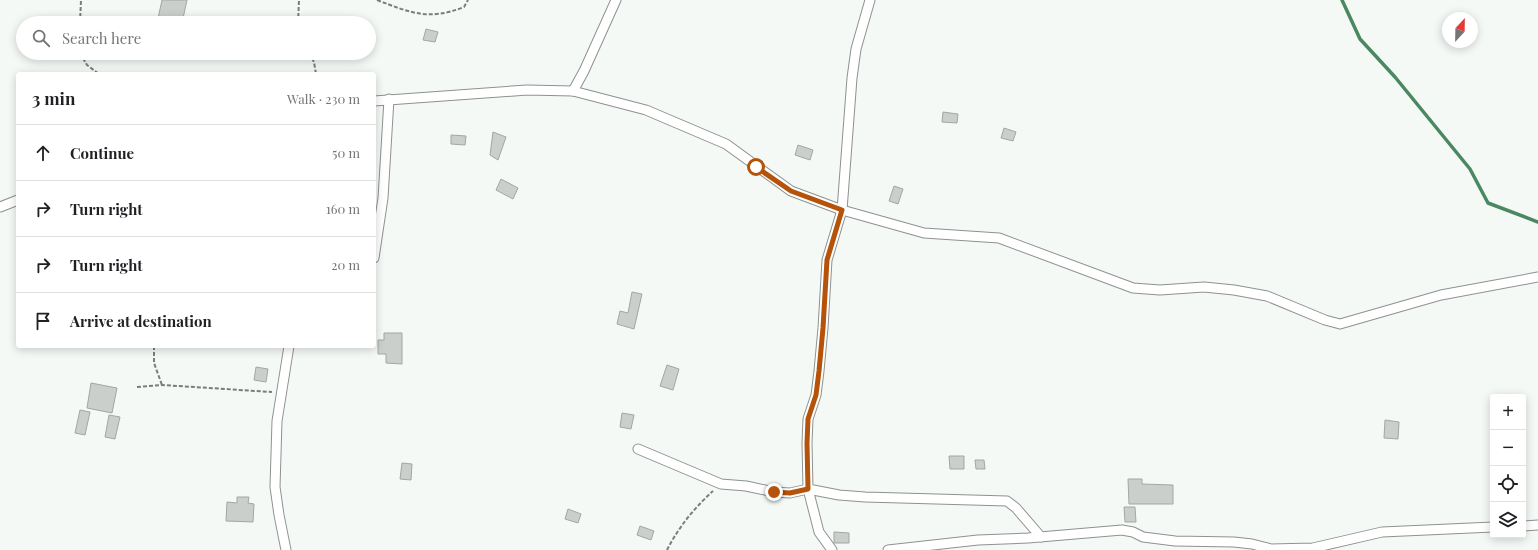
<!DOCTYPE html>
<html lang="en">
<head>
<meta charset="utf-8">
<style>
	:root { --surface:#fff; --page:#f2f2f2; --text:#202124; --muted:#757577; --line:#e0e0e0 }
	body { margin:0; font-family:"Playfair Display",serif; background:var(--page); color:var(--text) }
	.controls { position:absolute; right:12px; bottom:12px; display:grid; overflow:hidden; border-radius:4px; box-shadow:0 2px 10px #0003 }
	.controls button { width:36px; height:36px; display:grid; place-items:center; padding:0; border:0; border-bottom:1px solid var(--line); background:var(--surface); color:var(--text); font:20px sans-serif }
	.compass { position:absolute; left:1442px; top:12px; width:36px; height:36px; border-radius:50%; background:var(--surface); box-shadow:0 2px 10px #0003; rotate:22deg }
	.stop { position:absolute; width:12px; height:12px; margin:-9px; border:3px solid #b45309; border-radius:50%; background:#fff }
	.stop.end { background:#b45309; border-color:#fff; box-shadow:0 1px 4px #0008 }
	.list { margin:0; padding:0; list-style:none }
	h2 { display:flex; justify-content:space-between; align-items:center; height:52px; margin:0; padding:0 16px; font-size:17px }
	h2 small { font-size:13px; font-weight:400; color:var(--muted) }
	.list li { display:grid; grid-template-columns:26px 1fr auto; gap:12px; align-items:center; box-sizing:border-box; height:56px; padding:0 16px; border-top:1px solid var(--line) }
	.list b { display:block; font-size:15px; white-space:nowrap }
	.list em { font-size:13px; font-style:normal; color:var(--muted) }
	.icon { flex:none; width:22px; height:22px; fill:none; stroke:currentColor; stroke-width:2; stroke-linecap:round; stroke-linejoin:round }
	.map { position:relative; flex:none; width:1538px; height:550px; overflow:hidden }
	.search { position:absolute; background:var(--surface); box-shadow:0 2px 10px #0003; left:16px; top:16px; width:360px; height:44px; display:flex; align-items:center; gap:10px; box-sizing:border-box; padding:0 14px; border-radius:22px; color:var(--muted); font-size:15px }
	.panel { position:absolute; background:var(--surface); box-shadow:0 2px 10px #0003; left:16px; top:72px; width:360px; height:276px; border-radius:4px }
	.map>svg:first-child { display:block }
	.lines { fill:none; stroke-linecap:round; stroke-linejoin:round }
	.stream { stroke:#4a8862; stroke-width:3.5 }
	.building { fill:#cbcfcc; stroke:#a3a7a4 }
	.minor-casing { stroke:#8e928f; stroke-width:11 }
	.path { stroke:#7a7d7b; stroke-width:2; stroke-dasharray:4 2; stroke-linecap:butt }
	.minor { stroke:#fff; stroke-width:9 }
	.route { stroke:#b45309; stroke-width:5 }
</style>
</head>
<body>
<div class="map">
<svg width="1538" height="550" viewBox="0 0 1538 550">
	<rect width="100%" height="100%" fill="#f4f9f6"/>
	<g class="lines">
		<polyline class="stream" points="1342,0 1360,39 1395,77 1470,169 1488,203 1538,222"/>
	</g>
	<g class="building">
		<polygon points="162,0 187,0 182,23 157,23"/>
		<polygon points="426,29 438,32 435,42 423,40"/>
		<polygon points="943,112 958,114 957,123 942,122"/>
		<polygon points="1004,128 1016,132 1013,141 1001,138"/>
		<polygon points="493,132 506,137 498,160 490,155"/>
		<polygon points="451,135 466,136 465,145 451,144"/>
		<polygon points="798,145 813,150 810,160 795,155"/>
		<polygon points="501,179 518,188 513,199 496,190"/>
		<polygon points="894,186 903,189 898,204 889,201"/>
		<polygon points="632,292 642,294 634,329 617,324 620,311 628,313"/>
		<polygon points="384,333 402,333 402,364 386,363 386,354 378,354 378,340 384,340"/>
		<polygon points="667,365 679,369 673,390 660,386"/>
		<polygon points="256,367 268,369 266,382 254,380"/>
		<polygon points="91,383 117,388 112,413 87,408"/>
		<polygon points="80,410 90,412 85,435 75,433"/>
		<polygon points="622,413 634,415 631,429 620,427"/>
		<polygon points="109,415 120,417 115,439 105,437"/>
		<polygon points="1385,420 1399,422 1398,439 1384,438"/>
		<polygon points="949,456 964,456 964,469 950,469"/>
		<polygon points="975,460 984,460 985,469 976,469"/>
		<polygon points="402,463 412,464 411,480 400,479"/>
		<polygon points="1128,479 1142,479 1142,484 1173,485 1173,504 1129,504"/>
		<polygon points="237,497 249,497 248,503 254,504 253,522 226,521 227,502 237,503"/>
		<polygon points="1124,507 1135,507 1136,522 1125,522"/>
		<polygon points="568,509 581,514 578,523 565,519"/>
		<polygon points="640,526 654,531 651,540 637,535"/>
		<polygon points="834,532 849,533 849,543 834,543"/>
	</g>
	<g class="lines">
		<defs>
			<g id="minor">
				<polyline points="870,0 856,49 852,78 842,210 827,260 823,328 819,371 816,395 808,419 807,443 808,489 839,495 865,497 1007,501 1016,508 1041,537"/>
				<polyline points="573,91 584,71 616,0"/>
				<polyline points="374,101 527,90 573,91 646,110 726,144 791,191 842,210 924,233 999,238 1133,288 1160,290 1204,287 1234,290 1267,296 1325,320 1340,324 1441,295 1538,277"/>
				<polyline points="0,207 18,200"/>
				<polyline points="374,258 383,198 389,99"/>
				<polyline points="638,449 721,484 746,486 774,492 790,493 808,489 819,532 832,550"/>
				<polyline points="1523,526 1538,525"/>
				<polyline points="286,550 279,515 275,487 277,421 289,346"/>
				<polyline points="888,550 978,540 1028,538 1122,530 1133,532 1143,537 1175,541 1234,542 1252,544 1271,549 1313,548 1382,532 1493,527"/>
			</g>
		</defs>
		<use href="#minor" class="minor-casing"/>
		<g class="path">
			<path d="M377,0C411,13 429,21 464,7L468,0"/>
			<polyline points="80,23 81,0"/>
			<polyline points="298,23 299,0"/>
			<polyline points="80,53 87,65 99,74"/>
			<polyline points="309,53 314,62 316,74"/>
			<polyline points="154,346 154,363 162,385"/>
			<polyline points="137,387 162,385 272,392"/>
			<path d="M667,550C678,528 695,507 713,491"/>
		</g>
		<use href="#minor" class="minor"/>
	</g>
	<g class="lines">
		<polyline class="route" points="756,167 791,191 842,210 827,260 823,328 819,371 816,395 808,419 807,443 808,489 790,493 774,492"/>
	</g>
</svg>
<div class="controls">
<button>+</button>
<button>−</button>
<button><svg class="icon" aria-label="locate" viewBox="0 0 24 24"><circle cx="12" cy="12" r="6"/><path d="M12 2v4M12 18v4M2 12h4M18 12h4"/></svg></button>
<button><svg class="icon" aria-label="layers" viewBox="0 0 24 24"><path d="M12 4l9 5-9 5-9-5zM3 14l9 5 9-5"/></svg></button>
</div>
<svg class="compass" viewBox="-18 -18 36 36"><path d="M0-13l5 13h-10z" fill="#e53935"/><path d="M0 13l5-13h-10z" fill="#757577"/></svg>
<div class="stop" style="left:756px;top:167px"></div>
<div class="stop end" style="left:774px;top:492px"></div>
<div class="search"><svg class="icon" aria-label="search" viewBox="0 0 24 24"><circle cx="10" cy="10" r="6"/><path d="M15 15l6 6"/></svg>Search here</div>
<section class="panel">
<h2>3 min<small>Walk · 230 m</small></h2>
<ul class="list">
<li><svg class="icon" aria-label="ahead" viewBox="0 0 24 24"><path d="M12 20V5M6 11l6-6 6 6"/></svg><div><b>Continue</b></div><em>50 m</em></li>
<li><svg class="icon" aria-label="right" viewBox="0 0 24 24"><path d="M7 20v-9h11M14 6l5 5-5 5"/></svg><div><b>Turn right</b></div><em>160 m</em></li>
<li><svg class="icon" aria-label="right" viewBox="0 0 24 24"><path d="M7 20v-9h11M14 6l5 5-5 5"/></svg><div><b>Turn right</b></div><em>20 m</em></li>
<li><svg class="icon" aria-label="arrive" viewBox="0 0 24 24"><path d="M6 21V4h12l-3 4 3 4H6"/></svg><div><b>Arrive at destination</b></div></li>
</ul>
</section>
</div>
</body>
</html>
